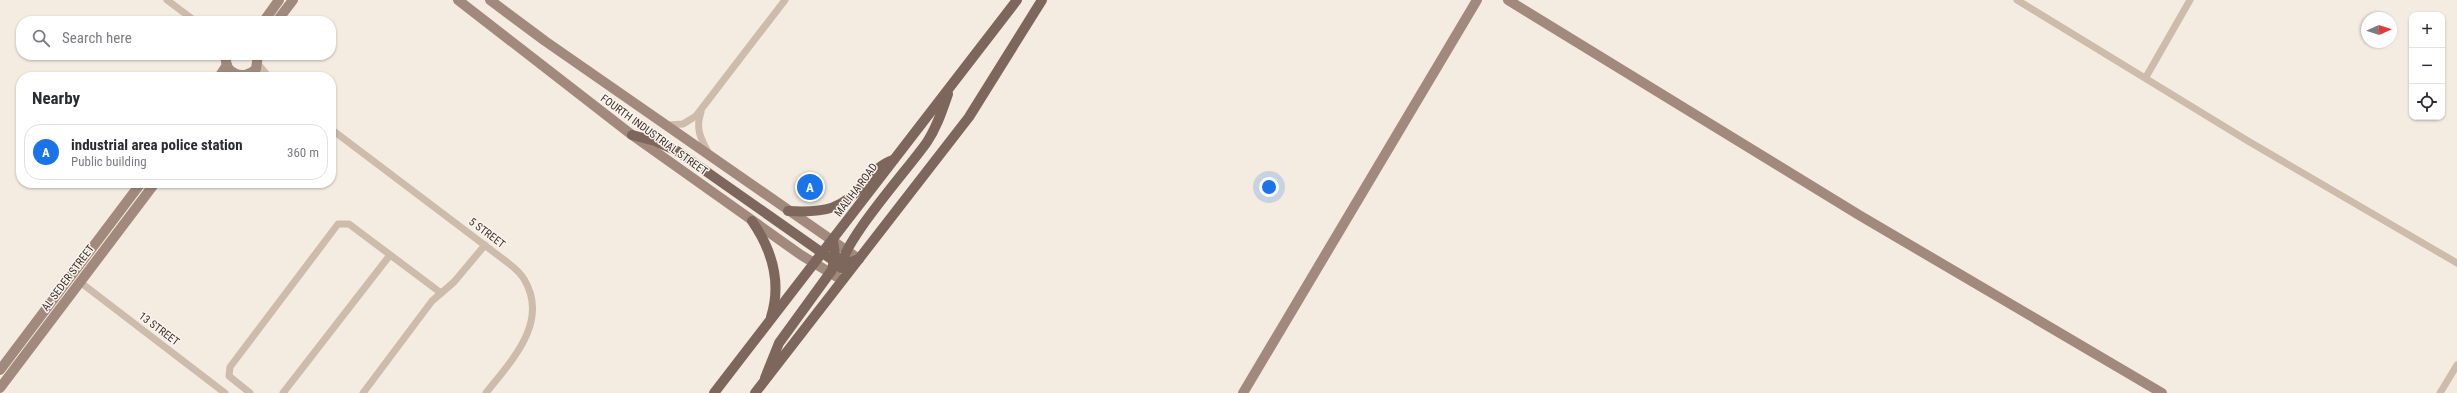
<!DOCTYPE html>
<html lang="en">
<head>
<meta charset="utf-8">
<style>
	:root { --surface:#fff; --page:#f2f2f3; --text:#2b2b33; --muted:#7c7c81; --line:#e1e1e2; --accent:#1a73e8 }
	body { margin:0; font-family:"Roboto Condensed",sans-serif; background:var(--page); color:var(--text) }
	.controls { position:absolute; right:12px; top:12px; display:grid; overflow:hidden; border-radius:8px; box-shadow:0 1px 3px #0004 }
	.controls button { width:36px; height:36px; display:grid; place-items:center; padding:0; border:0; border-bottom:1px solid var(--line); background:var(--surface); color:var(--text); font:20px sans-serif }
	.compass { position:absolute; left:2361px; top:12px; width:36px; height:36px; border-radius:50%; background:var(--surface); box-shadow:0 1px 3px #0004; rotate:87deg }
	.you { position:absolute; left:1269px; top:187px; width:14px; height:14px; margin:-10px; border:3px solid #fff; border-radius:50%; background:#1a73e8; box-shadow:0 0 0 6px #1a73e833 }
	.badge { display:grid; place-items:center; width:26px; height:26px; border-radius:50%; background:var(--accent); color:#fff; font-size:13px; font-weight:700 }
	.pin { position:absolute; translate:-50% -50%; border:2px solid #fff; box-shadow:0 1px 4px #0006 }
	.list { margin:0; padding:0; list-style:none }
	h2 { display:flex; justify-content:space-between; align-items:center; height:52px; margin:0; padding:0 16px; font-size:17px }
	h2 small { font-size:13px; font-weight:400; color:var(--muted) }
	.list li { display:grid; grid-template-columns:26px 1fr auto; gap:12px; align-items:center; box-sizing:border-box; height:56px; margin:0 8px 8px; padding:0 8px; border:1px solid var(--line); border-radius:16px }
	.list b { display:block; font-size:15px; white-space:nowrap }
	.list p { margin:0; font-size:13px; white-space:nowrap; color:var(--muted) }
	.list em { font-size:13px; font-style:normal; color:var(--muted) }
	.icon { flex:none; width:22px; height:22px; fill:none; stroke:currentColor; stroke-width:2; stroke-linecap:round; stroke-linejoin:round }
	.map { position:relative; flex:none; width:2457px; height:393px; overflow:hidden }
	.search { position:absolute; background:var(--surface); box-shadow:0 1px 3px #0004; left:16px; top:16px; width:320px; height:44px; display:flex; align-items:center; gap:10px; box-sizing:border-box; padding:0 14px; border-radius:16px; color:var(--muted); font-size:15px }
	.panel { position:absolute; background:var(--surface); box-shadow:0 1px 3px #0004; left:16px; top:72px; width:320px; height:116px; border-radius:16px }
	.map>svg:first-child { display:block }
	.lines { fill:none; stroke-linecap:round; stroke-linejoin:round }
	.street { stroke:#cdbbac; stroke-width:7 }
	.secondary { stroke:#a18a7d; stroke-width:10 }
	.primary { stroke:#7d675c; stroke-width:10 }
	.labels { text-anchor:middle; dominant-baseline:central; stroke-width:3; stroke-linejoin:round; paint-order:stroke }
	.street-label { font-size:11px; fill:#3b302b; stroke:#fbf5ee }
</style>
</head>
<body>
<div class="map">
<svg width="2457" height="393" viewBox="0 0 2457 393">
	<rect width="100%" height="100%" fill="#f4ebe1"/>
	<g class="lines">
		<g class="street">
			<polyline points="167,0 195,21"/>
			<polyline points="2017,0 2248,141 2457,263"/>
			<polyline points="258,64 269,77"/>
			<polyline points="2146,77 2190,0"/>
			<path d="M701,112C695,129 701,139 709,154"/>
			<polyline points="668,125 683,124 696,116 785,0"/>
			<path d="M331,129L499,256C508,263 518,269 524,279C550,322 511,361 486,393"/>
			<polyline points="80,282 225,393"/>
			<polyline points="250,393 229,376 230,367 338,224 349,224 441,293"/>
			<polyline points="283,393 390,255"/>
			<polyline points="363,393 432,301 454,282 485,245"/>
			<polyline points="2440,393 2457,365"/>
		</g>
		<g class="secondary">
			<polyline points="458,0 632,135 801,255 842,280"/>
			<polyline points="490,0 545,41 859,259"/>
			<polyline points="1508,0 1859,215 2162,393"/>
			<polyline points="264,21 279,0"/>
			<polyline points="277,21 293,0"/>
			<path d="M226,55C223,74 244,81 256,69L258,55"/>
			<polyline points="219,77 227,65"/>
			<polyline points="0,370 141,183"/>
			<polyline points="0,388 155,183"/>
			<polyline points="1243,393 1477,0"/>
		</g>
		<g class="primary">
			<polyline points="632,135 655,141 677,151 831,259 848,263 859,259"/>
			<path d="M788,211C825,213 842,210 867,181C874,172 881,164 893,160"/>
			<path d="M752,221C772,250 782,282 771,317"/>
			<path d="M841,268C842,242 909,168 927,142C937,127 942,111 948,94"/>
			<polyline points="765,378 779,343 832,270 835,254 833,241"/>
			<polyline points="714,393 1017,0"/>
			<polyline points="755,393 969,117 1042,0"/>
		</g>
	</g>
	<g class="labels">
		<g class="street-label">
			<text transform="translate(654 135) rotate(36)">FOURTH INDUSTRIAL STREET</text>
			<text transform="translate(856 190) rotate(-53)">MALIHA ROAD</text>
			<text transform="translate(487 233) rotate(37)">5 STREET</text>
			<text transform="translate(68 278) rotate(-53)">AL SEDER STREET</text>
			<text transform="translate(159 329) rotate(37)">13 STREET</text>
		</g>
	</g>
</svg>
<div class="controls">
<button>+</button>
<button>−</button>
<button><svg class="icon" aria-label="locate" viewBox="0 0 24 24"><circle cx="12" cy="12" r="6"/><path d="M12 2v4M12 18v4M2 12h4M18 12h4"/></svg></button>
</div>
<svg class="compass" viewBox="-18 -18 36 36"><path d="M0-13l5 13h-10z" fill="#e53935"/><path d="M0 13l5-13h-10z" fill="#7c7c81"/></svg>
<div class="you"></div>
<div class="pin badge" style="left:810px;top:187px">A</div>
<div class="search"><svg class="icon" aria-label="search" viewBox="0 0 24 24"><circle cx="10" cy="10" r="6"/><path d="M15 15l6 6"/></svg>Search here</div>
<section class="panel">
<h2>Nearby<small></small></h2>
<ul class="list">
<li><span class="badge">A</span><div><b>industrial area police station</b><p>Public building</p></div><em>360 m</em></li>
</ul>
</section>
</div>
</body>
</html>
